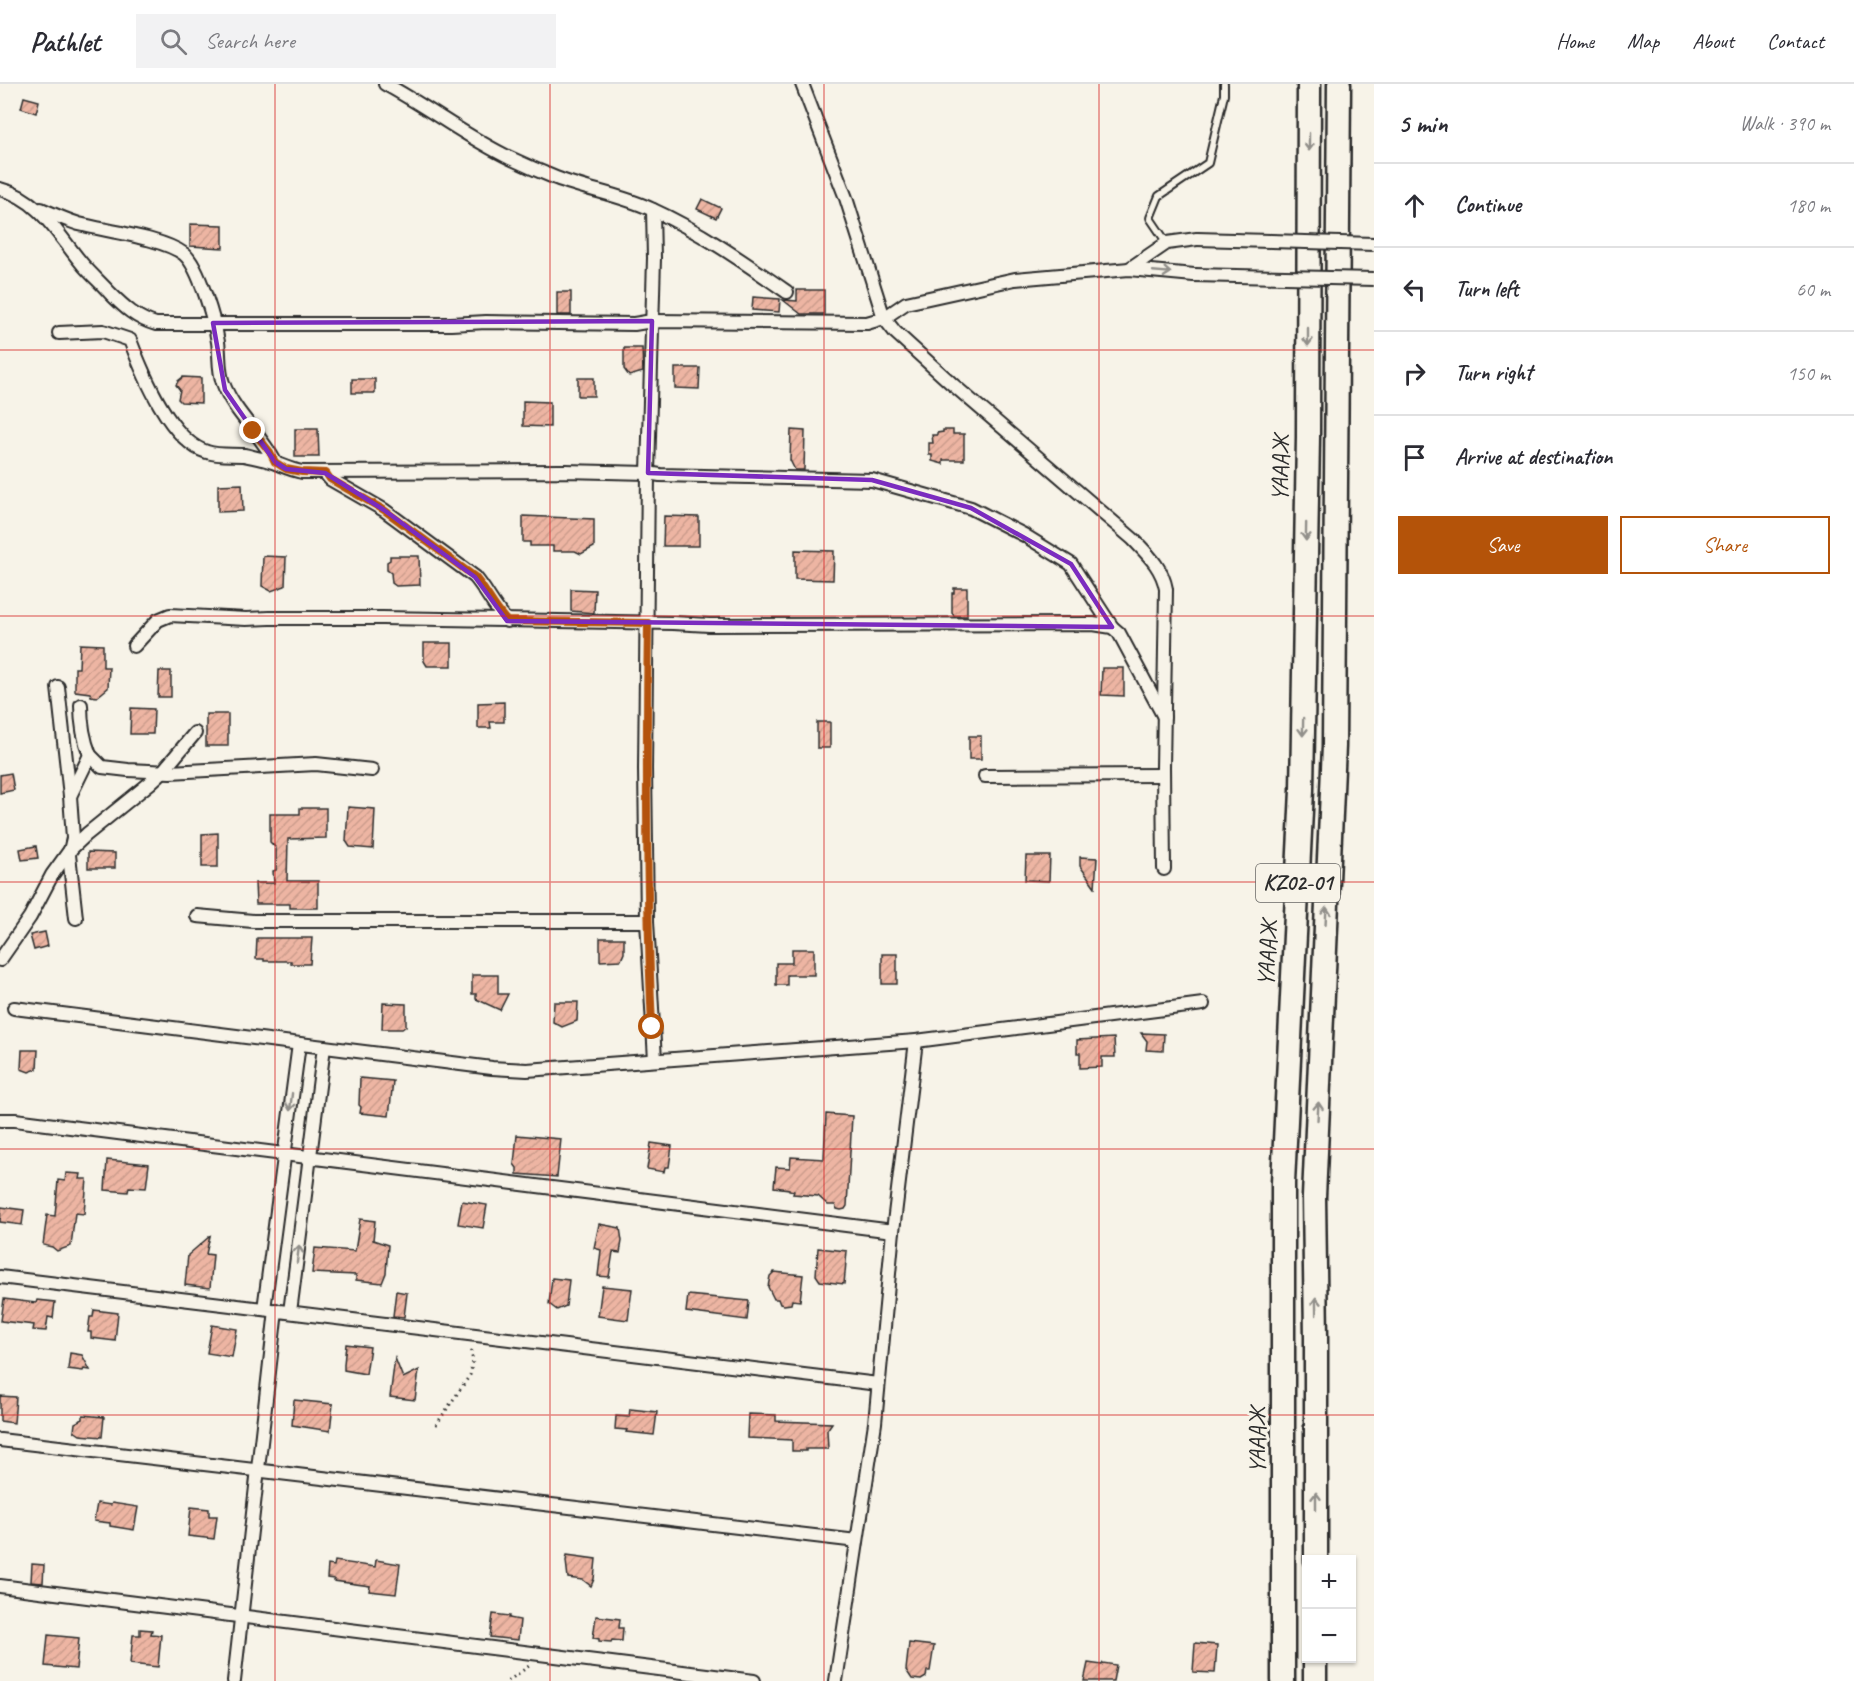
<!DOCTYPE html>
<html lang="en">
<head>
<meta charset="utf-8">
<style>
	:root { --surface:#fff; --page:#f2f2f3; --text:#2b2b33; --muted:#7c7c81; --line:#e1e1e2; --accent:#b45309 }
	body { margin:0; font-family:Caveat,sans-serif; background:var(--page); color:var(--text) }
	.controls { position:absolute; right:18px; bottom:18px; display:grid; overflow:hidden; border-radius:0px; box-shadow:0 2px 4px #0004 }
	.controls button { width:54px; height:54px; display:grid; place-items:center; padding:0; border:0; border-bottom:2px solid var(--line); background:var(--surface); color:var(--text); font:30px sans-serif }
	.stop { position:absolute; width:18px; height:18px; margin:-14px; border:4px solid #b45309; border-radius:50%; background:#fff }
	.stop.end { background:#b45309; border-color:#fff; box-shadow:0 2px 6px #0008 }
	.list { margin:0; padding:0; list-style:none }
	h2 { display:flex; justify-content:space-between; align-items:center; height:78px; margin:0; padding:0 24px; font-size:26px }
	h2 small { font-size:20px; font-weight:400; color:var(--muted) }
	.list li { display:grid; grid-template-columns:39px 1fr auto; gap:18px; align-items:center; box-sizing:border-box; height:84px; padding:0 24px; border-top:2px solid var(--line) }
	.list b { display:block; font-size:22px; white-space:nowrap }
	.list em { font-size:20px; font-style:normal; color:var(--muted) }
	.actions { display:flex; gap:12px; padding:18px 24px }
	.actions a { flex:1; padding:14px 0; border:2px solid var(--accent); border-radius:0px; text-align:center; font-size:21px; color:var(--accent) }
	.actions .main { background:var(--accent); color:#fff }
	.icon { flex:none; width:33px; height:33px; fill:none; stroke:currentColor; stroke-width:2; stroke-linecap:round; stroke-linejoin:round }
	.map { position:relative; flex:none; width:1374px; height:1597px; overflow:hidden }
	header { display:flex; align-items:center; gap:36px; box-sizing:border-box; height:84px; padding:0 30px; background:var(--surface); border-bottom:2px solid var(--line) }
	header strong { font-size:28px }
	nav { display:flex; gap:33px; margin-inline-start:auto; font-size:21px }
	.search { width:420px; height:54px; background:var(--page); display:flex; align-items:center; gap:15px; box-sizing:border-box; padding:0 21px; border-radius:0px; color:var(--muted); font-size:22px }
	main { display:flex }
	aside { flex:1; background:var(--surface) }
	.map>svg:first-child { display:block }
	.building { fill:url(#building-hatch); stroke:#2b2b2b; stroke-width:1.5 }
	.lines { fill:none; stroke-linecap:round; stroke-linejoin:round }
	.service-casing { stroke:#2b2b2b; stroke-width:10 }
	.minor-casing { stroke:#2b2b2b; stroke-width:16 }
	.motorway-casing { stroke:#2b2b2b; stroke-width:27 }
	.path { stroke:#2b2b2b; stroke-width:3; stroke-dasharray:1.5 4.5; stroke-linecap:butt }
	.service { stroke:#f7f3e8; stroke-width:6 }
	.minor { stroke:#f7f3e8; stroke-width:12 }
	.motorway { stroke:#f7f3e8; stroke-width:22 }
	.minor-bridge-casing { stroke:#2b2b2b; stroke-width:16; stroke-linecap:butt }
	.minor-bridge { stroke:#f7f3e8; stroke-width:12 }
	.oneway { stroke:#918f8a }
	.route { stroke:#b45309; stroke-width:8 }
	.marked { fill:none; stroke:#7b2cbf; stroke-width:4.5; stroke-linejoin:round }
	.grid { fill:none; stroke:#d62828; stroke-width:1.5; stroke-opacity:0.55 }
	.labels { text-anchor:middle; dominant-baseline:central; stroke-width:6; stroke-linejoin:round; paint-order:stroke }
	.shield { fill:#f7f3e8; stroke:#686764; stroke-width:1.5 }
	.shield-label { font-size:22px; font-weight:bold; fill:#2b2b2b }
	.street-label { font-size:24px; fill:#2b2b2b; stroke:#f7f3e8 }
</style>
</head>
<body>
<header>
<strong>Pathlet</strong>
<div class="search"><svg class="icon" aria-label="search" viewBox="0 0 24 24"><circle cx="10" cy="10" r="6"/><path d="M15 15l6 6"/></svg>Search here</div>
<nav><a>Home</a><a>Map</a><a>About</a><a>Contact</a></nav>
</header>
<main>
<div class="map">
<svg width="1374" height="1597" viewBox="0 0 1374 1597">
	<defs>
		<pattern id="building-hatch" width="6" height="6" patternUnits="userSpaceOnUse" patternTransform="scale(1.5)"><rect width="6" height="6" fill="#edb5a3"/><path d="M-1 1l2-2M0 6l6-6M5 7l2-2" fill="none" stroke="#cb9c8c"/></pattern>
	</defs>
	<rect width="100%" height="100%" fill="#f7f3e8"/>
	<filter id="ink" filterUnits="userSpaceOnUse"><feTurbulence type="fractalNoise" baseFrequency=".0167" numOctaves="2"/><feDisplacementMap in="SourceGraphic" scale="12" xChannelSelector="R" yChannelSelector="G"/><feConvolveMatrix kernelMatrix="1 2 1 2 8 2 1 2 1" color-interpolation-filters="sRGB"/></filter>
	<g filter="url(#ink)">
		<g class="building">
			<polygon points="24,13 39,17 36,29 21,24"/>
			<polygon points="702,115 721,124 716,134 697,125"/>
			<polygon points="190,140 223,141 223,164 190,162"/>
			<polygon points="797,206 824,206 824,230 801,230 783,216 797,217"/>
			<rect x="557" y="208" width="14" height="23"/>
			<polygon points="753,213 780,215 779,228 752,226"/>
			<polygon points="624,264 642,264 643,288 629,292 624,285"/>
			<polygon points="675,284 700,284 699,305 675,304"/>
			<polygon points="183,293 201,294 201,319 181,318 178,315 180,306 176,301 178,297"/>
			<rect x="578" y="294" width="16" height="18"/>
			<rect x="352" y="295" width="23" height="14"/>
			<polygon points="523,317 550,318 550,343 523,342"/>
			<polygon points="295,345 318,345 319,373 295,373"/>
			<polygon points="791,346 805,347 804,386 795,386 790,376"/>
			<polygon points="943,346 953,346 953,350 964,350 964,376 943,376 943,380 932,377 932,371 929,371 929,359 933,359 932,351 937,351 937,349 943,348"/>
			<polygon points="242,400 243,427 218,428 218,401"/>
			<polygon points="523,432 594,435 594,463 581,470 575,467 553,467 553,462 530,462 530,458 523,458"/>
			<polygon points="664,432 699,433 699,462 663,462"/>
			<polygon points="795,466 834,467 833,496 795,495"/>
			<polygon points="263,472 286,473 285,502 271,507 262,502"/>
			<polygon points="390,472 419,472 420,501 396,502 392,499 391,489 387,486 387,478 390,476"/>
			<polygon points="954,504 967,504 967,532 954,532 952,529 952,509 954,509"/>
			<polygon points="571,505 595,506 594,529 571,527"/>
			<polygon points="424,559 452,559 452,582 427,582 424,577"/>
			<polygon points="80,560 103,561 103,583 109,583 108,604 97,613 91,612 90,609 75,607 75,584 79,584"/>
			<polygon points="1102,584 1124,584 1124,612 1101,611"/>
			<polygon points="159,587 171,587 171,613 158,613"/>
			<polygon points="504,618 504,638 490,638 491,644 478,644 478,619"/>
			<polygon points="131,624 154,625 153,650 130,650"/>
			<rect x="206" y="630" width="22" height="32"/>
			<rect x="817" y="638" width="13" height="26"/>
			<rect x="969" y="652" width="12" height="23"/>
			<polygon points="11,689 14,706 0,709 0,691"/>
			<polygon points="348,723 375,725 373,765 350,763 346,757"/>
			<polygon points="300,724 326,724 326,754 288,755 287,797 318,797 318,824 290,824 290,820 256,820 255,799 274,799 273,787 276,786 276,764 270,758 270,730 300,730"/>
			<polygon points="218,749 218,783 202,783 202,750"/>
			<polygon points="36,762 38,774 22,776 20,765"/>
			<polygon points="88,768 115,769 115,784 88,784"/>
			<polygon points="1026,772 1050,772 1049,797 1025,796"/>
			<polygon points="1080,773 1097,774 1095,803 1080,782"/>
			<polygon points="45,848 48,862 34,866 30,851"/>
			<polygon points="257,854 312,854 310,880 291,880 291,877 264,877 264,875 256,875"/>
			<polygon points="600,854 624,854 624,869 621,876 600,877"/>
			<polygon points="792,865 814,865 814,891 787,891 787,901 776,901 776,879 792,879"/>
			<rect x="882" y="870" width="15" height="30"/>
			<polygon points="472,891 498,891 498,910 508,910 500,926 476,915 476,910 472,910"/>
			<polygon points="554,918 578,918 577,937 562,943 553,938"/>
			<polygon points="383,919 406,920 406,942 402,945 382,945"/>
			<polygon points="1141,949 1164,950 1163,967 1146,966 1147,957"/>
			<polygon points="1114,954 1115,973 1102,973 1102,983 1080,984 1080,969 1077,969 1077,956"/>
			<polygon points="22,966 38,966 37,985 29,988 21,985"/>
			<polygon points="360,994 393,997 389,1032 360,1029 361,1023 359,1021"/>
			<polygon points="826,1030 852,1032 847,1122 845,1125 841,1126 837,1125 835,1121 828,1121 818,1112 793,1110 794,1107 789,1106 789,1105 774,1103 776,1083 790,1084 791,1073 824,1075"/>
			<polygon points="517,1051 561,1055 557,1093 517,1090 517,1084 514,1080"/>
			<polygon points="651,1059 672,1062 669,1083 665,1083 664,1088 647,1085"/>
			<polygon points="107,1076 149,1080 146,1104 129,1103 128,1108 105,1106"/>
			<polygon points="66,1089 81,1090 80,1095 87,1095 84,1130 75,1129 71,1162 57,1167 52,1163 43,1161 47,1131 55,1132 58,1096 65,1097"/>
			<polygon points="462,1117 487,1121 483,1144 458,1140"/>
			<polygon points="1,1123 24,1126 22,1141 0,1138"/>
			<polygon points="360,1135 375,1137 373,1156 388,1161 386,1189 382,1199 356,1196 356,1191 312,1189 315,1164 355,1167"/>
			<polygon points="599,1140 620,1144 622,1157 620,1169 613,1168 609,1193 598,1192 601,1166 594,1164"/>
			<polygon points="210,1152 206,1170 213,1171 210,1204 185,1201 188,1171"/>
			<polygon points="818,1164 847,1167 844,1200 820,1197 816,1191"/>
			<polygon points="774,1188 803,1191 800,1217 792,1216 791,1220 784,1221 780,1220 778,1215 774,1215 768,1203 770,1192"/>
			<polygon points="552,1194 569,1196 566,1222 557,1226 549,1220"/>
			<polygon points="602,1202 632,1205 628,1236 598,1232"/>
			<polygon points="396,1207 407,1209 404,1233 393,1232"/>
			<polygon points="688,1211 749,1217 747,1236 686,1228"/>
			<polygon points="4,1215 36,1219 37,1216 55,1218 53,1234 48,1233 46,1247 33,1246 34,1241 1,1237"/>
			<polygon points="94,1226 118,1229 115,1257 91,1254 91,1248 88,1248 90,1233 93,1233"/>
			<polygon points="212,1241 237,1245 232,1273 207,1269"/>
			<polygon points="346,1260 370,1263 366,1290 344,1286 344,1280"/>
			<polygon points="70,1269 82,1271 90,1286 84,1285 83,1287 68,1285"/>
			<polygon points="395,1274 403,1294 419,1286 415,1316 390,1313"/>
			<polygon points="0,1312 16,1313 14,1339 0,1337"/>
			<polygon points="294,1316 333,1320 330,1347 292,1341"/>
			<polygon points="630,1325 657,1328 654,1351 626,1348 627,1346 615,1345 616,1332 629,1333"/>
			<polygon points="748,1330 776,1331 776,1337 832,1339 827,1346 828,1365 806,1365 806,1367 792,1367 792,1356 747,1354"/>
			<polygon points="83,1331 104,1333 102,1353 80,1351 74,1347 75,1339 83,1335"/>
			<polygon points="97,1419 111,1421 112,1419 138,1423 134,1446 110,1442 110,1439 94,1437"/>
			<polygon points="191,1423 209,1425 209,1432 217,1432 214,1455 188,1452"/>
			<polygon points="567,1471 596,1475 594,1495 591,1502 583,1496 568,1494 566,1477"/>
			<polygon points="376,1476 400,1480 396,1510 369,1507 370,1502 334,1497 334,1495 327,1494 328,1481 334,1482 335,1477 375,1483"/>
			<polygon points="32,1480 44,1481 43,1499 31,1498"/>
			<polygon points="493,1530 510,1532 509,1534 520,1536 518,1556 490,1553"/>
			<polygon points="596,1532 620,1535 619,1544 623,1544 622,1557 612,1556 611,1558 599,1557 599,1555 593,1554"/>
			<polygon points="140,1545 152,1546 151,1550 161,1551 158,1583 130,1580 133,1551 140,1551"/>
			<polygon points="48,1551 79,1554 76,1585 45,1582"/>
			<polygon points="909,1559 934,1562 930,1587 927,1587 926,1593 921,1596 912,1595 906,1586"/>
			<polygon points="1195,1559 1217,1561 1215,1589 1193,1588"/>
			<polygon points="1088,1579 1102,1581 1103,1579 1116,1581 1113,1597 1084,1597"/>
		</g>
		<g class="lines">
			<defs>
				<polyline id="service" points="1167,159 1150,134 1159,112 1208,79 1224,11 1224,0"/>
				<g id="minor">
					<path d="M385,0C428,23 466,53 510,74C525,81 541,88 556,94C587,106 621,111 651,125C700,147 744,178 787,208"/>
					<path d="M802,0L846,114L884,234L895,248L951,299L1133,455C1148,471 1162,483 1166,505L1163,683L1164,785"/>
					<path d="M0,105C41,115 59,153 84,182C93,192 102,200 110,209C124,223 137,235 156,240H451L486,238L634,240L652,237L867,239L884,234L906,219L1015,195L1129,185L1194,191"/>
					<path d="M41,125C53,130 66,136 79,140C106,147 163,154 184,170C199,182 215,239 218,258C220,271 218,286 223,299C234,329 261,350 275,378"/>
					<polyline points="653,126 654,174 648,389 645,685 647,837 655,976"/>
					<polyline points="1129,185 1167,159 1197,155"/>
					<path d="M59,249L103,247L130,256C143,290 170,357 207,368C219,372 232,370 244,371C250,372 256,374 262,375C276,378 287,385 302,388L565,387L648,389L660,391L872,396L971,424L1024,451L1071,480L1112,543"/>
					<path d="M325,389L330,395L384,426L475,493C487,507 494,524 507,537"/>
					<polyline points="134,562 158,536 170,531 246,535 269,534 382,534 673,539 709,541 1093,540 1112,543 1119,549 1164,633"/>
					<polyline points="58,603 70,712 73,754 69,771 76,834"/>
					<path d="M81,621C81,639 83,654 90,671"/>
					<polyline points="985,692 1163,691"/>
					<polyline points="70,712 90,671 102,683 128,686 170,688 316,680 372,686"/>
					<polyline points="197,832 253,837 647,837"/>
					<polyline points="0,876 30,833 52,791 70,766 87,750 150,699 163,687 195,649"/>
					<polyline points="14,924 492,984 527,986 916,957 1203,920"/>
					<polyline points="0,1036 15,1036 893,1147"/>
					<polyline points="0,1193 878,1300"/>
					<polyline points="264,1225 299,960"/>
					<polyline points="290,1228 324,963"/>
					<polyline points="0,1356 857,1457"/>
					<polyline points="0,1502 754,1597"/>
					<polyline points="234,1597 276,1226"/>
					<polyline points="836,1597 875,1339 893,1147 916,957"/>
				</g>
				<g id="motorway">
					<polyline points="1316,1476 1316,1253 1314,1113 1334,662 1339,0"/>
					<polyline points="1283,1597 1283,1099 1302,706 1308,353 1309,0"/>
					<polyline points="1315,1597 1315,1574"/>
				</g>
			</defs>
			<use href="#service" class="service-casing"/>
			<use href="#minor" class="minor-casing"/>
			<use href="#motorway" class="motorway-casing"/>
			<g class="path">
				<polyline points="436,1341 470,1291 473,1277 470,1264"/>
				<polyline points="508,1597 529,1582"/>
			</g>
			<use href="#service" class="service"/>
			<use href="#minor" class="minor"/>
			<use href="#motorway" class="motorway"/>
			<defs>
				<g id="minor-bridge">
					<polyline points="1197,155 1374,160"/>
					<polyline points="1194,191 1374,195"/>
				</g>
			</defs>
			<use href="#minor-bridge" class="minor-bridge-casing"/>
			<use href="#minor-bridge" class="minor-bridge"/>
		</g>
		<defs><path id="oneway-shaft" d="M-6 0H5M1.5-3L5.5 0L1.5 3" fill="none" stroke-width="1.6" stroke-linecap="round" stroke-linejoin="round" transform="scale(1.5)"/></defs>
		<g class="oneway">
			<use href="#oneway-shaft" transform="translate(1309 58) rotate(90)"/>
			<use href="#oneway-shaft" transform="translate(1162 188) rotate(5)"/>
			<use href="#oneway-shaft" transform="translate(1308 253) rotate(90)"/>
			<use href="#oneway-shaft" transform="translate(1306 448) rotate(91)"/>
			<use href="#oneway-shaft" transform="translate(1303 643) rotate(91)"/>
			<use href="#oneway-shaft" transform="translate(1326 832) rotate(-87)"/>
			<use href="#oneway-shaft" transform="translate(291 1018) rotate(97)"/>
			<use href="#oneway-shaft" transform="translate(1318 1027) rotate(-87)"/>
			<use href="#oneway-shaft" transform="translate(298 1170) rotate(-83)"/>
			<use href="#oneway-shaft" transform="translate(1316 1222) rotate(-91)"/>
			<use href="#oneway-shaft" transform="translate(1316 1417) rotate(-90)"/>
		</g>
	</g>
	<g class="lines" filter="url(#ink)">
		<path class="route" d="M253,347L270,368L275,378L286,385L302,388L326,389L330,395L384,426L475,493C487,507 494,524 507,537L648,539C646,674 646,808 652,943"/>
	</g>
	<path class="marked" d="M652,237L648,389L872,396L971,424L1071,480L1112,543L507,537L475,493L384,426L325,389L286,385L275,378L225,306L213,239Z"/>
	<path class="grid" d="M275,0V1597M550,0V1597M824,0V1597M1099,0V1597M0,266H1374M0,532H1374M0,798H1374M0,1065H1374M0,1331H1374"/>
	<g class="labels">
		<rect class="shield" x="1256" y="780" width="84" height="38" rx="4.5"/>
		<g class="shield-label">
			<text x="1298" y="799">KZ02-01</text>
		</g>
		<g class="street-label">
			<text transform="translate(1280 384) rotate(-89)">ҮАААЖ</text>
			<text transform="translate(1267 869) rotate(-87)">ҮАААЖ</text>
			<text transform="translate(1257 1356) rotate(-90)">ҮАААЖ</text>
		</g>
	</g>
</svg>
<div class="controls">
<button>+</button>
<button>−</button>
</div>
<div class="stop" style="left:652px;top:943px"></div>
<div class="stop end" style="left:253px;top:347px"></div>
</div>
<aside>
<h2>5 min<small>Walk · 390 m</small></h2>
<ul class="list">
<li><svg class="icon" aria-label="ahead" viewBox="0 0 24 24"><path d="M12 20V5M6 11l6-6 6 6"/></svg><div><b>Continue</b></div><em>180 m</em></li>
<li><svg class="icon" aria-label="left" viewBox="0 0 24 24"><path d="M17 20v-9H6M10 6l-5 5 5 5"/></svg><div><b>Turn left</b></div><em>60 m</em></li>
<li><svg class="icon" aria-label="right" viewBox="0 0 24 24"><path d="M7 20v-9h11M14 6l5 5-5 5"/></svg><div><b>Turn right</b></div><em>150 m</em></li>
<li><svg class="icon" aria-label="arrive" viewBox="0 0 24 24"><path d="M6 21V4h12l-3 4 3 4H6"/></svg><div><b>Arrive at destination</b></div></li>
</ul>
<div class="actions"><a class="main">Save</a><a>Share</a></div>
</aside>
</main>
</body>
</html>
